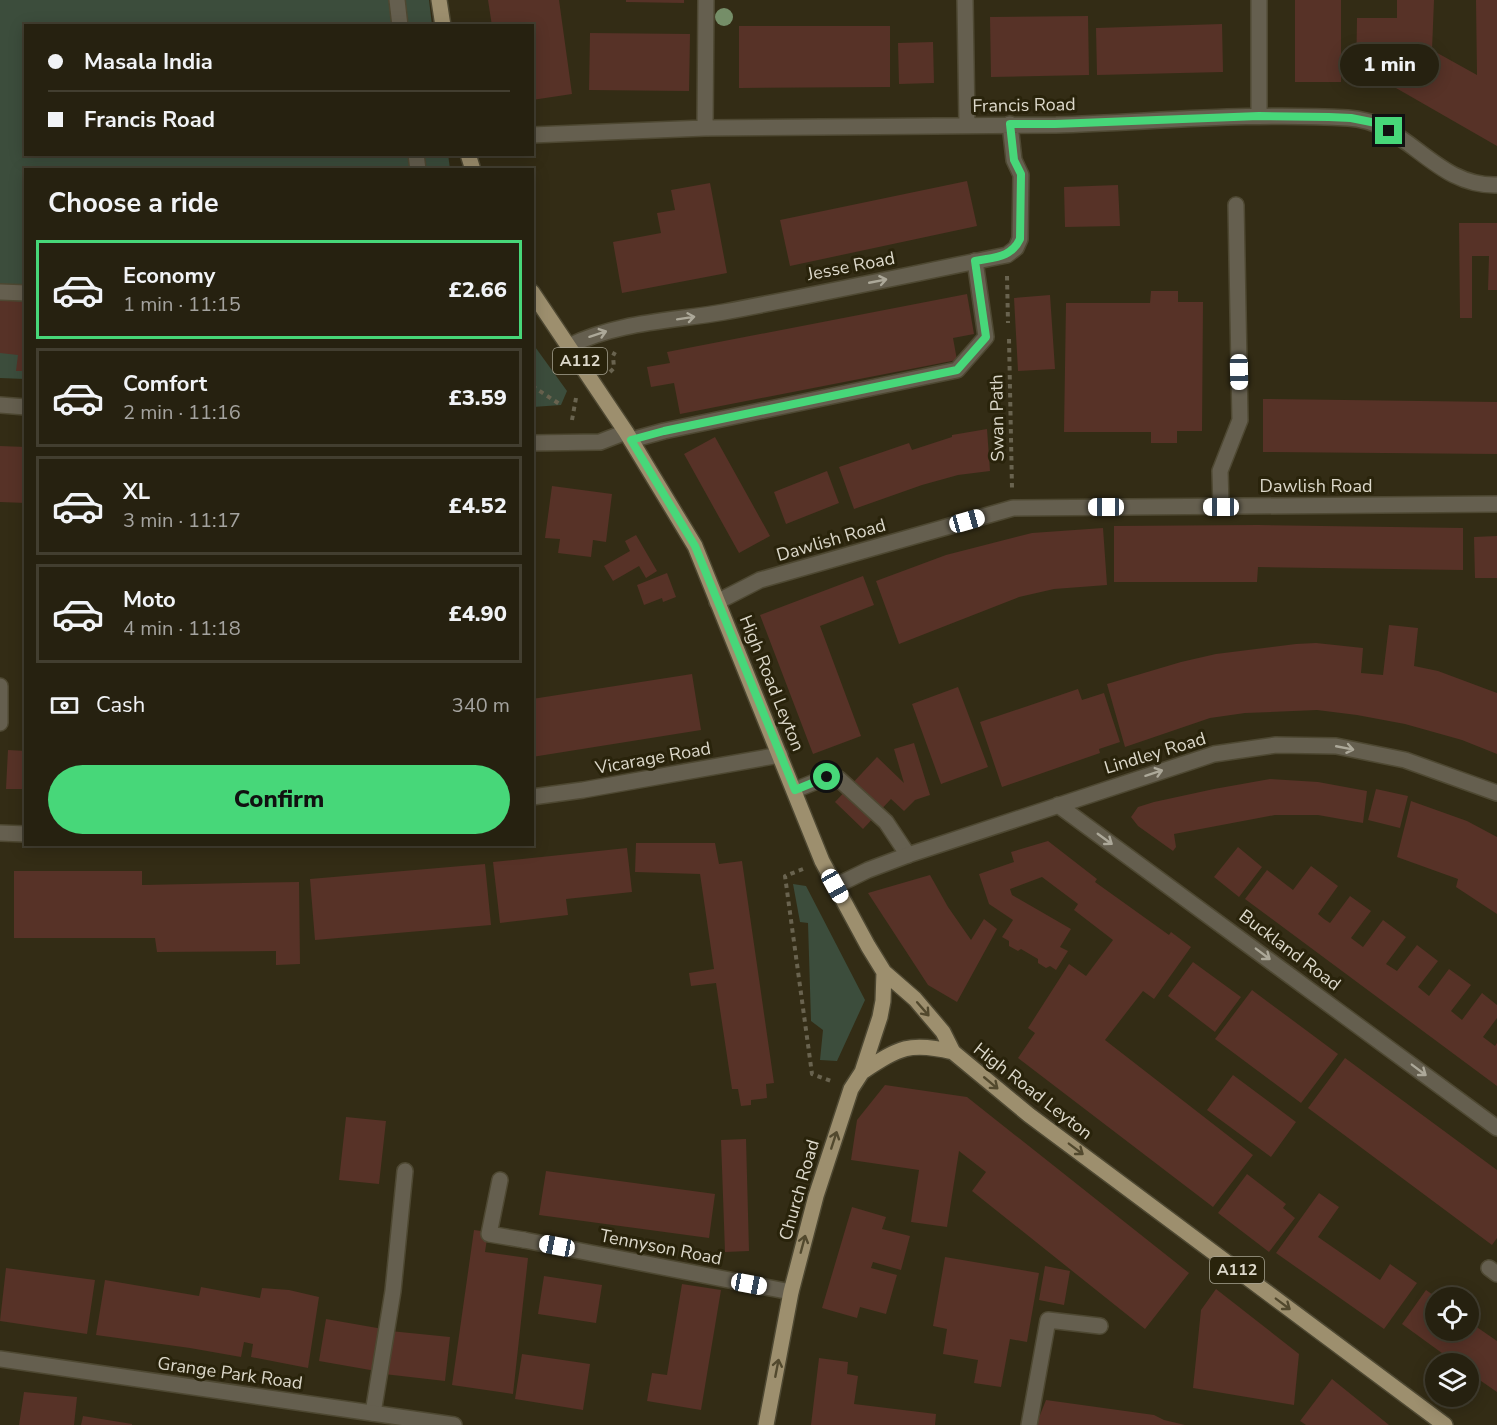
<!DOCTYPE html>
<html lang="en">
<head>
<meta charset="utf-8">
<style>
	:root { --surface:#262110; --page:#2e2919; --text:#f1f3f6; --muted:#a4a39f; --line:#423e30; --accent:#47d779 }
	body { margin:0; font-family:"Nunito Sans",sans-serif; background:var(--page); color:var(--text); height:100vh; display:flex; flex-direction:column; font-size:22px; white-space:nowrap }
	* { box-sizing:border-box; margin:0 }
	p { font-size:20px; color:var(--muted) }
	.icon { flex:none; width:33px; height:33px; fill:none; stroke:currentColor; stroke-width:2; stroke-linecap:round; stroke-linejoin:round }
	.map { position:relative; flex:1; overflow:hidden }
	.drawer { position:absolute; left:24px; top:168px; width:510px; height:678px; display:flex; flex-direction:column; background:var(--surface); border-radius:0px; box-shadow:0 3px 15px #0003,0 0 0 2px var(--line) }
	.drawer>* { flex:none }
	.guide { position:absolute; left:24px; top:24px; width:510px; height:132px; border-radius:0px; box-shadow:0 3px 15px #0003,0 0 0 2px var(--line); display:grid; align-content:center; height:132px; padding:0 24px; background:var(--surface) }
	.controls { position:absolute; left:1425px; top:1287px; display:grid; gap:12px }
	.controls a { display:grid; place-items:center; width:54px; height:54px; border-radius:50%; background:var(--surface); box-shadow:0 3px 15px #0003,0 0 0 2px var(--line); font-size:30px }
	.end { position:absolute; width:27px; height:27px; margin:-14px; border:8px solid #47d779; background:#111; box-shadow:0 0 0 3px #111 }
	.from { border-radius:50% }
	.bubble { position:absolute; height:42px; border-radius:21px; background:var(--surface); box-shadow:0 3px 15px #0003,0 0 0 2px var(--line); font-size:20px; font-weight:800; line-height:42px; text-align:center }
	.car { position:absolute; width:18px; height:36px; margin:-18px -9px; border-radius:8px; box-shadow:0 0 4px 2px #0007; background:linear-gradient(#fff 24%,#345 0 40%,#fff 0 76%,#345 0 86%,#fff 0) }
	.guide b { display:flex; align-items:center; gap:21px; height:57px; font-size:22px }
	.guide b+b { border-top:2px solid var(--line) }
	.guide i { width:15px; height:15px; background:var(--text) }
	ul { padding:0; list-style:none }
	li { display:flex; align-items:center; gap:18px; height:99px; margin:0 12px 9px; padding:0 12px; border:3px solid var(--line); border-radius:0px }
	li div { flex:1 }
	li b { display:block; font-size:22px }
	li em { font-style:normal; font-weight:800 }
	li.active { border-color:var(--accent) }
	li>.icon { width:54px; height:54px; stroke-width:1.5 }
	h2 { padding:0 24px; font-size:27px; line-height:72px }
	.pay { display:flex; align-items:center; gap:15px; height:66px; padding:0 24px; font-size:22px }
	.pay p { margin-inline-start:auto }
	.cta { display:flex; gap:12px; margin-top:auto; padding:12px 24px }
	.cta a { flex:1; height:69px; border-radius:36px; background:var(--accent); color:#111; font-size:24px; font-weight:800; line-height:69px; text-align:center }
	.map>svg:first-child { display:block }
	.green { fill:#3c4d3c }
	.building { fill:#573227 }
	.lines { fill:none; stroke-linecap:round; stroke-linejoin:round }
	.service-casing { stroke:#4e4832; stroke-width:18 }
	.minor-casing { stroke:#4e4832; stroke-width:18 }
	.primary-casing { stroke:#4e4832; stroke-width:18 }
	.path { stroke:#69634f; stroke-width:4; stroke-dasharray:4.5 4.5; stroke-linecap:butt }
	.service { stroke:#655f4f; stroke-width:15 }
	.minor { stroke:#655f4f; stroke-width:15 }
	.primary { stroke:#9d8f6e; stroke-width:15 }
	.tree { fill:#758e68 }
	.oneway { stroke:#aca899 }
	.oneway2 { stroke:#52492e }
	.route { stroke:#47d779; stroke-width:8 }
	.labels { text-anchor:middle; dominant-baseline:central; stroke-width:6; stroke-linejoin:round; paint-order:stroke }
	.shield { fill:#29230b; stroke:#a6a291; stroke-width:1.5 }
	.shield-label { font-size:16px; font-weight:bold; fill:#dcd8ca }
	.street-label { font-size:18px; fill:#dcd8ca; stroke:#29230b }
</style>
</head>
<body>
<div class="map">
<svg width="1497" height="1425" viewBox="0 0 1497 1425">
	<rect width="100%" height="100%" fill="#332c15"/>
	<path class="green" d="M 0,0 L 429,0 L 432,25 L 26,26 L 26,154 L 448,154 L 450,169 L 26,170 L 25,379 L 0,378 Z
		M 533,344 L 567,391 L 561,405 L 533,407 Z
		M 793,884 L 806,886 L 865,1000 L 837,1061 L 820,1060 L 823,1030 L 811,1021 L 808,923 L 800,922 Z"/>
	<path class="building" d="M 488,0 L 559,0 L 572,94 L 532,100 L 532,26 L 492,26 Z
		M 626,0 L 684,0 L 684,3 L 626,2 Z
		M 1295,0 L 1341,0 L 1341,82 L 1295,82 Z
		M 1397,0 L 1434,0 L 1432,50 L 1477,75 L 1476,0 L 1497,0 L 1497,146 L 1396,88 L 1396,82 L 1356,82 L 1357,18 L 1397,18 Z
		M 1088,16 L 1089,75 L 991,77 L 990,17 Z
		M 1222,24 L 1223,72 L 1097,75 L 1096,28 Z
		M 739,26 L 890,26 L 890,87 L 739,88 Z
		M 590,33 L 690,34 L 689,91 L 589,90 Z
		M 933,42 L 934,83 L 899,84 L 898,43 Z
		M 967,181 L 977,226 L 790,266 L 780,220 Z
		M 710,183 L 727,273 L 622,293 L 613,242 L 661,233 L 657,213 L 675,210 L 671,190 Z
		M 1118,185 L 1120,226 L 1065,227 L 1064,187 Z
		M 1459,223 L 1497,223 L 1497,290 L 1488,290 L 1489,256 L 1472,256 L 1472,318 L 1460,318 Z
		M 1151,291 L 1178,291 L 1178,302 L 1203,302 L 1202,431 L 1177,431 L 1177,443 L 1151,443 L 1151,432 L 1064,432 L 1066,303 L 1150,303 Z
		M 967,294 L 974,334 L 953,338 L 957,360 L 680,414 L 674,383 L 651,387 L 647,367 L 670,363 L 667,352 Z
		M 1050,295 L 1055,369 L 1018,371 L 1014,298 Z
		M 0,300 L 26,302 L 26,371 L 16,371 L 18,355 L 0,353 Z
		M 1263,399 L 1497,402 L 1497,454 L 1263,452 Z
		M 987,429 L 990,471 L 958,475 L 922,485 L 854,509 L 839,467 L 909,443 L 912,450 L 952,437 L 952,435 Z
		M 715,437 L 770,536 L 739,553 L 684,454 Z
		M 0,446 L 26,447 L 26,503 L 0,502 Z
		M 827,471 L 839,503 L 786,524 L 774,492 Z
		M 552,486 L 612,494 L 606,542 L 593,540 L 591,557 L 558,553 L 560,539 L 545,538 Z
		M 1258,525 L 1463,528 L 1463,570 L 1258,567 L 1257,582 L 1114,582 L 1114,526 Z
		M 1103,528 L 1107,585 L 1054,589 L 1019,597 L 899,644 L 876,581 L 946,555 L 1032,533 Z
		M 636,535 L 657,571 L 646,578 L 639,566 L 613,581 L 604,566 L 630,551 L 625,541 Z
		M 1497,536 L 1497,578 L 1475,578 L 1474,537 Z
		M 667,573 L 676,597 L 663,602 L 662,598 L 644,605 L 637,585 Z
		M 863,576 L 874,605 L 820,626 L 861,736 L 813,754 L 760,615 Z
		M 1389,625 L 1418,628 L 1414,666 L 1438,671 L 1497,693 L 1497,754 L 1462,740 L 1405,724 L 1357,715 L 1317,710 L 1245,713 L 1210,718 L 1125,747 L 1107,684 L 1181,662 L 1216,654 L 1296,644 L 1316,643 L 1363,648 L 1361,673 L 1383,675 Z
		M 692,674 L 701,730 L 532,757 L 532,699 Z
		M 958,687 L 988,767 L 941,784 L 912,704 Z
		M 1078,689 L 1082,700 L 1104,693 L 1120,742 L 1099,749 L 1100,753 L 1002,787 L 980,722 Z
		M 914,743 L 930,795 L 915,800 L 904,811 L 891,799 L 863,829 L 835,802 L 877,757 L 904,783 L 894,749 Z
		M 8,750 L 26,751 L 26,789 L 6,789 Z
		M 1270,779 L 1318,782 L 1367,791 L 1363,823 L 1318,815 L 1275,815 L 1174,834 L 1176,847 L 1173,851 L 1138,826 L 1131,817 L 1138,807 L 1154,802 L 1214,789 Z
		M 1376,789 L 1408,796 L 1400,828 L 1368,820 Z
		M 1411,801 L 1467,821 L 1497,837 L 1497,914 L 1456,887 L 1458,879 L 1397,857 Z
		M 1048,841 L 1097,879 L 1095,882 L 1169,935 L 1171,932 L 1191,947 L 1154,999 L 1143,991 L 1105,1040 L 1253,1155 L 1213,1207 L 1018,1058 L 1035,1033 L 1028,1028 L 1069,964 L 1086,976 L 1113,940 L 1074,910 L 1078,904 L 1042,877 L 1010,889 L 1012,895 L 1071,929 L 1060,947 L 1068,951 L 1056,970 L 1050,966 L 1046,968 L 1038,963 L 1038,959 L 1021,949 L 1018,951 L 1009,946 L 1009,941 L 1002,937 L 1013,920 L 989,904 L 979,874 L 1014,862 L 1011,852 Z
		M 636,843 L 715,843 L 719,864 L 742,861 L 774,1083 L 766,1084 L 767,1098 L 751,1100 L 751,1105 L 741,1106 L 738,1089 L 732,1089 L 716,983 L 691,986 L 689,973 L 714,969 L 700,874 L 635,872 Z
		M 1238,847 L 1262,867 L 1239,897 L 1214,877 Z
		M 627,848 L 632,892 L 566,899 L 568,915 L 500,923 L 493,862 Z
		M 485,864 L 491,925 L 315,940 L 310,879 Z
		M 1311,866 L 1338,886 L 1318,914 L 1324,919 L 1330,923 L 1350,896 L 1371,911 L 1351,938 L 1363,947 L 1383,920 L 1406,937 L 1386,964 L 1397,971 L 1417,945 L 1438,961 L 1418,987 L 1429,996 L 1449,969 L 1471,985 L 1451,1011 L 1462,1020 L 1482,993 L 1497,1005 L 1497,1018 L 1483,1037 L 1495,1046 L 1497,1043 L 1497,1086 L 1245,899 L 1267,870 L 1293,890 Z
		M 14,871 L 142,871 L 142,885 L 299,882 L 300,964 L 276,965 L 276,951 L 157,952 L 155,938 L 14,938 Z
		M 930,875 L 948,907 L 971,940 L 984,919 L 997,929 L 957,1002 L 928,985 L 868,893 Z
		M 1193,962 L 1241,997 L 1215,1032 L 1168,996 Z
		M 1252,990 L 1338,1054 L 1301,1103 L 1215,1039 Z
		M 1345,1058 L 1497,1170 L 1497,1238 L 1492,1245 L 1308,1108 Z
		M 1233,1075 L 1296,1122 L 1271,1157 L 1207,1110 Z
		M 885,1085 L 967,1097 L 1189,1273 L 1145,1329 L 972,1191 L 986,1172 L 959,1151 L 947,1227 L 911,1222 L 919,1170 L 851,1160 L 857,1120 Z
		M 346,1117 L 386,1121 L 379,1184 L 339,1180 Z
		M 746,1139 L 749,1251 L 725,1252 L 721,1140 Z
		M 546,1171 L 715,1194 L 709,1238 L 539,1215 Z
		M 1247,1174 L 1286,1204 L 1283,1208 L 1295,1218 L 1269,1252 L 1218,1213 Z
		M 1319,1193 L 1339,1207 L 1318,1237 L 1380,1280 L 1390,1264 L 1417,1283 L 1384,1329 L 1276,1253 Z
		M 852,1207 L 886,1217 L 882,1229 L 910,1236 L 901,1270 L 873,1262 L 871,1268 L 897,1275 L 886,1314 L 860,1307 L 857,1318 L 822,1308 Z
		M 474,1230 L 488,1232 L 485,1252 L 528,1258 L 513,1394 L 452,1385 Z
		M 945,1257 L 1039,1273 L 1027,1342 L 1010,1339 L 1001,1387 L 974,1383 L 978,1360 L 943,1354 L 947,1329 L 933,1326 Z
		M 1045,1266 L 1070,1271 L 1064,1305 L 1039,1300 Z
		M 6,1268 L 95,1280 L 87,1334 L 0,1321 Z
		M 544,1276 L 602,1285 L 596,1323 L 538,1314 Z
		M 105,1280 L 199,1296 L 201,1287 L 260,1298 L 262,1288 L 289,1290 L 319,1297 L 308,1368 L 251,1357 L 253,1344 L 244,1342 L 241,1357 L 190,1348 L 96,1335 Z
		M 682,1284 L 721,1290 L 701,1410 L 647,1401 L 652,1373 L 667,1375 Z
		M 1216,1289 L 1299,1354 L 1294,1405 L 1193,1388 L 1201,1310 Z
		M 1426,1290 L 1436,1297 L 1436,1330 L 1468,1330 L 1468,1321 L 1497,1341 L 1497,1392 L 1468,1372 L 1468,1364 L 1457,1364 L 1402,1324 Z
		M 326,1319 L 383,1329 L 376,1371 L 319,1361 Z
		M 390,1331 L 450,1337 L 445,1381 L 384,1374 Z
		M 522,1354 L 590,1364 L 583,1410 L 515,1399 Z
		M 819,1358 L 848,1362 L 847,1374 L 858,1376 L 854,1404 L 936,1414 L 935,1425 L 811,1425 Z
		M 1332,1379 L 1389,1425 L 1306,1425 L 1300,1421 Z
		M 24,1392 L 77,1397 L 74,1425 L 19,1425 Z
		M 1046,1400 L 1154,1415 L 1164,1420 L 1185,1425 L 1036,1425 Z
		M 83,1416 L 132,1424 L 132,1425 L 81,1425 Z"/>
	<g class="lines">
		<g class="service-casing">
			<path id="service" d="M 397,0 L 400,26
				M 416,154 L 418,170
				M 0,292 L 26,293
				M 631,440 L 664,431 L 957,370 L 986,337 L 975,261
				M 1221,507 L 1220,471 L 1240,420 L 1236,205
				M 0,686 L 0,723
				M 795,790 L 827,777 L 839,779 L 886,822 L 908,855
				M 500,1180 L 489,1234 L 524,1240
				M 1489,1268 L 1497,1274
				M 373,1413 L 393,1291 L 405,1171
				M 1029,1425 L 1048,1320 L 1100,1326"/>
		</g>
		<g class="minor-casing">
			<path id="minor" d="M 965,0 L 967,125
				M 1259,116 L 1259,0
				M 705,128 L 706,0
				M 532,135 C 590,133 648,130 705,128 C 822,126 939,127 1056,125 C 1153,122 1251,112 1348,118 C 1408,121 1434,187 1497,185
				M 569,346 C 617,322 672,321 724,312 C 819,294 913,274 1007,255 L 1016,248 L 1020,239 L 1021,175 L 1014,160 L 1010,124
				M 0,405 L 26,407
				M 532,443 L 600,442 L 626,432
				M 717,602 L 760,580 L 1013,508 L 1497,504
				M 532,797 L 583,790 L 780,755
				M 1058,805 L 1497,1128
				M 0,833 L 26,834
				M 835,886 L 868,870 L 908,855 L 1214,754 L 1276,745 L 1336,746 L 1405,760 L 1497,793
				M 524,1240 L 791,1292
				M 0,1359 L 454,1425"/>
		</g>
		<g class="primary-casing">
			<path id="primary" d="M 439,0 L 443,26
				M 468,154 L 473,170
				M 532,292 L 626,432 L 695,546 L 822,861 L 868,946 L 884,972 L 915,999 L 943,1032 L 953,1052 L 1029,1115 L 1445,1425
				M 862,1072 C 899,1048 909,1041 953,1052
				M 766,1425 L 791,1292 L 816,1196 L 851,1089 L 862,1072 L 880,1017 L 883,1001 L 884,972"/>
		</g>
		<path class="path" d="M 1007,276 L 1008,323
			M 1009,339 L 1012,488
			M 610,372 L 614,368 L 613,356 L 615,352
			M 532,386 L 561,405
			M 572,420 L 576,398
			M 803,869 L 785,876 L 812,1074 L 831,1081"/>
		<use href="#service" class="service"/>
		<use href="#minor" class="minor"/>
		<use href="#primary" class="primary"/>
	</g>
	<circle class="tree" cx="724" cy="17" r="9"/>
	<defs><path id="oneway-shaft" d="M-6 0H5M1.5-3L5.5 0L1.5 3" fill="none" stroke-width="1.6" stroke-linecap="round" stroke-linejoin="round" transform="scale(1.5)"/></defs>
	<g class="oneway">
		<use href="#oneway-shaft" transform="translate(878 281) rotate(-11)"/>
		<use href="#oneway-shaft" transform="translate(686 318) rotate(-9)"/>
		<use href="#oneway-shaft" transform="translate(598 334) rotate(-18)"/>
		<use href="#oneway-shaft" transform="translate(1345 748) rotate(11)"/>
		<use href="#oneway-shaft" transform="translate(1154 773) rotate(-18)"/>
		<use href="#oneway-shaft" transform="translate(1105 839) rotate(36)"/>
		<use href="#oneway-shaft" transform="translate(1263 954) rotate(37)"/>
		<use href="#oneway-shaft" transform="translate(1419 1070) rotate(37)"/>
	</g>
	<g class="oneway2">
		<use href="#oneway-shaft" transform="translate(923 1009) rotate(49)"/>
		<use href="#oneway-shaft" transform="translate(991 1083) rotate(40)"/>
		<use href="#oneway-shaft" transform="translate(834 1140) rotate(-72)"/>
		<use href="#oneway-shaft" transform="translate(1076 1149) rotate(37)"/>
		<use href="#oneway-shaft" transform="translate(803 1244) rotate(-75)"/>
		<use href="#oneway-shaft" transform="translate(1283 1304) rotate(37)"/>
		<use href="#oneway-shaft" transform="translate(777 1368) rotate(-79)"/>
	</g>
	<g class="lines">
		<path class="route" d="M 827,777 L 795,790 L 695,546 L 631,440 L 664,431 L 957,370 L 986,337 L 975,261 C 994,257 1011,258 1020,239 L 1021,174 L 1014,160 L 1010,124 L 1055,124 L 1259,116 L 1329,117 L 1351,118 L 1376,123 L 1389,131"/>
	</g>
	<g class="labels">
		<g class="shield">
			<rect x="553" y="348" width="54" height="26" rx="4.5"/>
			<rect x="1210" y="1257" width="54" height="26" rx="4.5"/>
		</g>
		<g class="shield-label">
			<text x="580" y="361">A112</text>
			<text x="1237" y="1270">A112</text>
		</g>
		<g class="street-label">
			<text transform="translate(1024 105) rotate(-1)">Francis Road</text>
			<text transform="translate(851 266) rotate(-11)">Jesse Road</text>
			<text transform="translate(997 418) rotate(-91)">Swan Path</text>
			<text x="1316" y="486">Dawlish Road</text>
			<text transform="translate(831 540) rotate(-16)">Dawlish Road</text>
			<text transform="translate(772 683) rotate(68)">High Road Leyton</text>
			<text transform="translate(1155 753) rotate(-17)">Lindley Road</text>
			<text transform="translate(653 758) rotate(-10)">Vicarage Road</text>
			<text transform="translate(1290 950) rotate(37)">Buckland Road</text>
			<text transform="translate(1033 1091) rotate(38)">High Road Leyton</text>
			<text transform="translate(799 1190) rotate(-74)">Church Road</text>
			<text transform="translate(661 1247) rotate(11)">Tennyson Road</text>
			<text transform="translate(230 1373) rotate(8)">Grange Park Road</text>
		</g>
	</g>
</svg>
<div class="controls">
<a><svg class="icon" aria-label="locate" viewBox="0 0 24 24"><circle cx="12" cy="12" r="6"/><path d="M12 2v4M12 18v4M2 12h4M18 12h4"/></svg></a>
<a><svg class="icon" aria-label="layers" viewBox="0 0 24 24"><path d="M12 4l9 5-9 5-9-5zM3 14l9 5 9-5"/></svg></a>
</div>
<i class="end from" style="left:827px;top:777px"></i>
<i class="end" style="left:1389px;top:131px"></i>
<div class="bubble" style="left:1340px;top:44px;width:99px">1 min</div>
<i class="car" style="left:1239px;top:372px;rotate:179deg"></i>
<i class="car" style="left:1106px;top:507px;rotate:270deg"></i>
<i class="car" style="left:1221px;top:507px;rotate:270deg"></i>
<i class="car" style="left:967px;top:521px;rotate:74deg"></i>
<i class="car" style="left:835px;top:886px;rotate:151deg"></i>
<i class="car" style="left:557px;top:1246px;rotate:281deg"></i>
<i class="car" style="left:749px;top:1284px;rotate:101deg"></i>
<div class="guide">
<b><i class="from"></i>Masala India</b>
<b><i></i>Francis Road</b>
</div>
<section class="drawer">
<h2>Choose a ride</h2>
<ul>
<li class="active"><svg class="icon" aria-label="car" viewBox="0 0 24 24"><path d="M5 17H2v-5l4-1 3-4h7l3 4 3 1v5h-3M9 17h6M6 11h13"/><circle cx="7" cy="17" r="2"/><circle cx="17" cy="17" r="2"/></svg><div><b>Economy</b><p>1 min · 11:15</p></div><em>£2.66</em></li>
<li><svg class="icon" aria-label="car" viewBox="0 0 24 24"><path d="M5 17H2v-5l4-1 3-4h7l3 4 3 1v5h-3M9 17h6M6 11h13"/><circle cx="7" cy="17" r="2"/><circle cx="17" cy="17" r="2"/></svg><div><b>Comfort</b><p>2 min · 11:16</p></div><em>£3.59</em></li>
<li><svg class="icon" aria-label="car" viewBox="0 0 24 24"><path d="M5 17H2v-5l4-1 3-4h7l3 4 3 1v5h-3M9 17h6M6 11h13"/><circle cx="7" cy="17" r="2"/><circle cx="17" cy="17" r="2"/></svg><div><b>XL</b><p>3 min · 11:17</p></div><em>£4.52</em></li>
<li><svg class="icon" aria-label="car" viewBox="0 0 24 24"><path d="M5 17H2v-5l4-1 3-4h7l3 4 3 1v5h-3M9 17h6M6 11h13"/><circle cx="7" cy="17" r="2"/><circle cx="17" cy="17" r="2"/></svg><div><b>Moto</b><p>4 min · 11:18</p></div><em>£4.90</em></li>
</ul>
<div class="pay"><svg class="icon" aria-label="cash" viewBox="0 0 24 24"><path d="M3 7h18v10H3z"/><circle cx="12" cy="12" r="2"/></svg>Cash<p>340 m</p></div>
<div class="cta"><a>Confirm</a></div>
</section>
</div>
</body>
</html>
